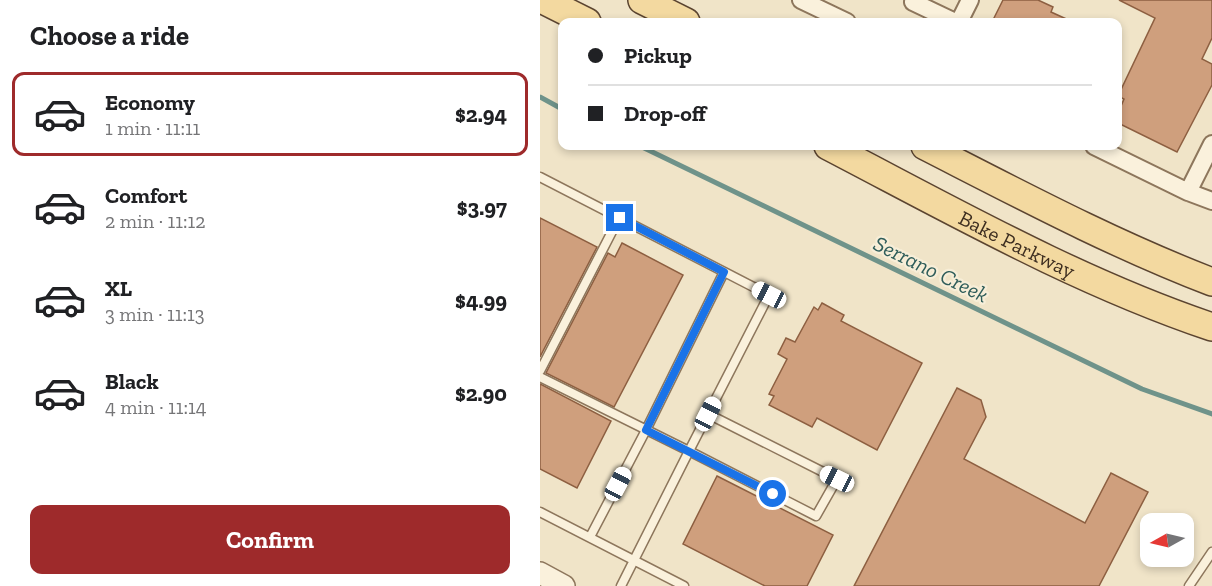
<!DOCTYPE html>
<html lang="en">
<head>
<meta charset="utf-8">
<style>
	:root { --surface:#fff; --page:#f6f6f6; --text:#202124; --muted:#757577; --line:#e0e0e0; --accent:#9e2a2b }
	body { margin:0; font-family:"Zilla Slab",serif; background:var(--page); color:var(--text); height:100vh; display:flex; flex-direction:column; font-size:22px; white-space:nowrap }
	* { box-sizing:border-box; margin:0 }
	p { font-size:20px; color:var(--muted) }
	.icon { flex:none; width:33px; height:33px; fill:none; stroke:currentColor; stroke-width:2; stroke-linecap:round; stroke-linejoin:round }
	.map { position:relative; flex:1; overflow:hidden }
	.details { display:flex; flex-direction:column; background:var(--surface); width:540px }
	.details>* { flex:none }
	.banner { position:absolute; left:18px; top:18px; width:564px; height:132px; border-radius:12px; box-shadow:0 3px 9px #0003; display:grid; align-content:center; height:132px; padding:0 30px; background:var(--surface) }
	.needle { width:39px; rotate:262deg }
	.buttons { position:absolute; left:600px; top:513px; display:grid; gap:12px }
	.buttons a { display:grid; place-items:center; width:54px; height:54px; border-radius:12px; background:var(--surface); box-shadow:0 3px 9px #0003; font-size:30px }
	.end { position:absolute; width:27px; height:27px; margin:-14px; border:8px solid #1a73e8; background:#fff; box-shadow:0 0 0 3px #fff }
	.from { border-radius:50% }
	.car { position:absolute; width:18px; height:36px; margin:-18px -9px; border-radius:8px; box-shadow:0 0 4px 2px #0007; background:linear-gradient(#fff 24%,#345 0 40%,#fff 0 76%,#345 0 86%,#fff 0) }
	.banner b { display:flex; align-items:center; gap:21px; height:57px; font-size:22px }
	.banner b+b { border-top:2px solid var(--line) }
	.banner i { width:15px; height:15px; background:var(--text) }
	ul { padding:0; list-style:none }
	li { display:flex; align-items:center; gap:18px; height:84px; margin:0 12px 9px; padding:0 18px; border:3px solid transparent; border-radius:12px }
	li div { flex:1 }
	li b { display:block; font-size:22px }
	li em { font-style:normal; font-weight:800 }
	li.on { border-color:var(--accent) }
	li>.icon { width:54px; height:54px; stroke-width:1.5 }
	h2 { padding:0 30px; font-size:27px; line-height:72px }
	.cta { display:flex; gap:12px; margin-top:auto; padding:12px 30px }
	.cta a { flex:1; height:69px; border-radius:12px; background:var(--accent); color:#fff; font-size:24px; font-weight:800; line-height:69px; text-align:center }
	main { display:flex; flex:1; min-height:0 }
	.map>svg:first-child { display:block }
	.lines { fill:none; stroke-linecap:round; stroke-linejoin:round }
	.stream { stroke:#6f938a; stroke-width:5 }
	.building { fill:#cf9f7d; stroke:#8d5f41; stroke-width:1.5 }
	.service-casing { stroke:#8d765c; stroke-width:11 }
	.minor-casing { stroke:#8d765c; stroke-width:20 }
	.tertiary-casing { stroke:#8d765c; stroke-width:24 }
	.primary-casing { stroke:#5b4430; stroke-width:30 }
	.service { stroke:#faf1dc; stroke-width:8 }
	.minor { stroke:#faf1dc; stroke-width:16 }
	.tertiary { stroke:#faf1dc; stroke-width:21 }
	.primary { stroke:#f3d9a0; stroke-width:27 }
	.route { stroke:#1a73e8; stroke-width:8 }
	.labels { text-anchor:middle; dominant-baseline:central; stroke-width:4.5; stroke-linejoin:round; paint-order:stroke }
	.street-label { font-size:21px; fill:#3d2e20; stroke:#f7eed8 }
	.water-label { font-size:22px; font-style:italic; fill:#2f5d5a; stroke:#f7eed8 }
</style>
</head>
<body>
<main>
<section class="details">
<h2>Choose a ride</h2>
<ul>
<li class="on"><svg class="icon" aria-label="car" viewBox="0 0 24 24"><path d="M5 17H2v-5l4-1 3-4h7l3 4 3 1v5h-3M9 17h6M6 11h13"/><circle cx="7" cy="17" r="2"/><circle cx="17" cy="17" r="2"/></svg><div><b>Economy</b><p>1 min · 11:11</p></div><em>$2.94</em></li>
<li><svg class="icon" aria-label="car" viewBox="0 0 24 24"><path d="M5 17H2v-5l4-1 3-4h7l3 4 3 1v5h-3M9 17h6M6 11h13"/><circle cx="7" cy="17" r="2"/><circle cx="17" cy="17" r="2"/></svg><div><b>Comfort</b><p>2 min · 11:12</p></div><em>$3.97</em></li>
<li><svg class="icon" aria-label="car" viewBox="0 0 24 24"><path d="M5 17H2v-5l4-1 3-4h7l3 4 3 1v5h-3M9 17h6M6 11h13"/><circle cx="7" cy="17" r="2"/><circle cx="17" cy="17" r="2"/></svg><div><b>XL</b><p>3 min · 11:13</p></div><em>$4.99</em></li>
<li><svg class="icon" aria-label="car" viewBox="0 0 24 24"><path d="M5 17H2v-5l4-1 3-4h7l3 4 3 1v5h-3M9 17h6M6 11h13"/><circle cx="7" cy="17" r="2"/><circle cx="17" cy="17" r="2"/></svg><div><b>Black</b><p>4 min · 11:14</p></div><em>$2.90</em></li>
</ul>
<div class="cta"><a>Confirm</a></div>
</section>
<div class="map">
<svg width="672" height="586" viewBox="0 0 672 586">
	<rect width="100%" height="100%" fill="#f0e4c8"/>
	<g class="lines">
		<path class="stream" d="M 0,97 L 22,109
			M 100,146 L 602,389 L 672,414"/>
	</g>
	<path class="building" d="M 463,0 L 498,0 L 513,7 L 511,12 L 533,22 L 452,22 Z
		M 579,0 L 672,0 L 672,38 L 662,59 L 672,64 L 672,85 L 637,152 L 578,123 L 578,113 L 584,99 L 578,96 L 615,18 Z
		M 0,218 L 57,247 L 0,357 Z
		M 82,243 L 143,275 L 74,407 L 6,373 L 68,253 L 75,257 Z
		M 282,303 L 304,315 L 301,321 L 382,363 L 337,450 L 277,418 L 272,427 L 229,405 L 234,396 L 229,394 L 247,359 L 238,354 L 246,338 L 255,342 L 274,307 L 278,310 Z
		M 0,384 L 71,421 L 37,488 L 0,469 Z
		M 417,388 L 441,400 L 446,417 L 424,459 L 545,523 L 571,473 L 608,492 L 559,586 L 314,586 Z
		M 177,476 L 293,535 L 267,586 L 225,586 L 143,544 Z"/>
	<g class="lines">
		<g class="service-casing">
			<path id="service" d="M 0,177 L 229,295 L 168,414 L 297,479 L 276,516 L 149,451 L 81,586
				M 0,371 L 79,218
				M 0,377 L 149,451 L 168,414
				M 0,512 L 144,586
				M 50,537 L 106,430 L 184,272
				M 649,586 L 672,552"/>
		</g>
		<g class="minor-casing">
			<path id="minor" d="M 261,0 L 307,22
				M 374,0 L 373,2 L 415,22
				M 419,22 L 430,0
				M 554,146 L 648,192 L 672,201
				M 648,192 L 672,144"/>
		</g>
		<g class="tertiary-casing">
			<path id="tertiary" d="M 0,573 L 24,586"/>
		</g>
		<g class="primary-casing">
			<g id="primary">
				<path d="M 3,0 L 47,22"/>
				<path d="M 102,0 L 146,22"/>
				<path id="s1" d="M 288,146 C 413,211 538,282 672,327"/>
				<path d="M 385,146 C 479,194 573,244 672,282"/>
			</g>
		</g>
		<use href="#service" class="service"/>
		<use href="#minor" class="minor"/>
		<use href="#tertiary" class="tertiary"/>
		<use href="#primary" class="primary"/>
	</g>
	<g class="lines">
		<path class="route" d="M 80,218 L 184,272 L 106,430 L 233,494"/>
	</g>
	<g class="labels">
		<g class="street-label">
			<text stroke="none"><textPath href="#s1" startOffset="213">Bake Parkway</textPath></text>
		</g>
		<g class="water-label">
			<text transform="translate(391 269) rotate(26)">Serrano Creek</text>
		</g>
	</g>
</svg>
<div class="buttons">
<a><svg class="needle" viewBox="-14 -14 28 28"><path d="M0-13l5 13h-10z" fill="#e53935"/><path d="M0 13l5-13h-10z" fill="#757577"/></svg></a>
</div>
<i class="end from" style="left:233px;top:494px"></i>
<i class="end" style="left:80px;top:218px"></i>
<i class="car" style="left:229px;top:295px;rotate:297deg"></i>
<i class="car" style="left:168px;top:414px;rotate:27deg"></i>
<i class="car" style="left:297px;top:479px;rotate:296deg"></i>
<i class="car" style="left:78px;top:484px;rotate:28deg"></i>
<div class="banner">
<b><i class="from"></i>Pickup</b>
<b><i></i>Drop-off</b>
</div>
</div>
</main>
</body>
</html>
